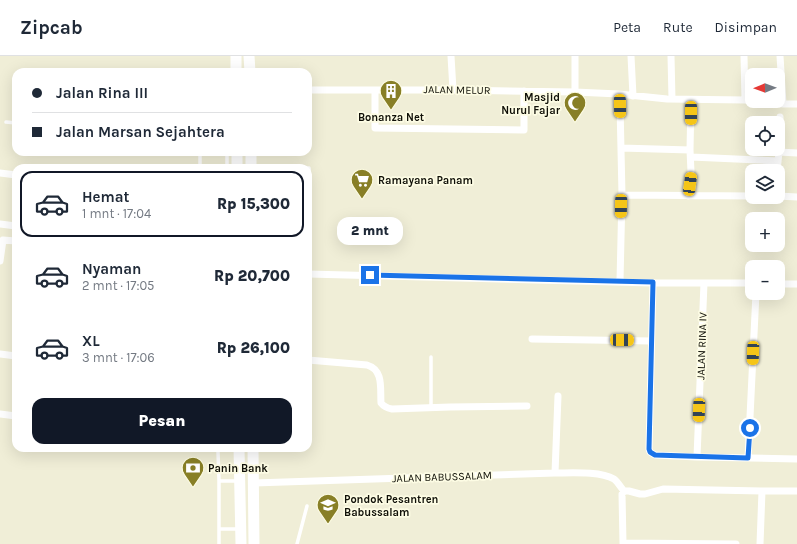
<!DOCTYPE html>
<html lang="id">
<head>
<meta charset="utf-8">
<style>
	:root { --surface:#fff; --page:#f6f6f7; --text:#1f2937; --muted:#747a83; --line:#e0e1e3; --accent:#111827 }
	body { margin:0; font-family:Karla,sans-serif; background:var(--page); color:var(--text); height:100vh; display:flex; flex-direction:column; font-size:15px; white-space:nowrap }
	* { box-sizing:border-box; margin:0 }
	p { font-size:13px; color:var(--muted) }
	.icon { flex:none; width:22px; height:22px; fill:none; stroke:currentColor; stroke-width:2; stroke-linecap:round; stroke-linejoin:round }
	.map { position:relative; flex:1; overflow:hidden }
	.details { position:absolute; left:12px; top:108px; width:300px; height:288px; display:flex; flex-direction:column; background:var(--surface); border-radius:12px; box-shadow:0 4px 16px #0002 }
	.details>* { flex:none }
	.guide { position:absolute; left:12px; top:12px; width:300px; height:88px; border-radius:12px; box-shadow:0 4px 16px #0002; display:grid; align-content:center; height:88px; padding:0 20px; background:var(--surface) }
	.needle { width:26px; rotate:269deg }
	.tools { position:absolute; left:745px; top:12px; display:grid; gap:8px }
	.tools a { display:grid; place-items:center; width:40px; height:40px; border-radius:8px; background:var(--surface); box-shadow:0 4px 16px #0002; font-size:20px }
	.end { position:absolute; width:18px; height:18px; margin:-9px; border:5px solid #1a73e8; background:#fff; box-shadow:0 0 0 2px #fff }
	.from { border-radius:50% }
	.bubble { position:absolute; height:28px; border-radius:12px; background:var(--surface); box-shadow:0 4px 16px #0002; font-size:13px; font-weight:800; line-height:28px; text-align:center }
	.car { position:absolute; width:12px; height:24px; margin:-12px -6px; border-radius:5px; box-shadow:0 0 3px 1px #0007; background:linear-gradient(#f5c518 24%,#345 0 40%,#f5c518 0 76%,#345 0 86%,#f5c518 0) }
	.guide b { display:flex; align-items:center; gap:14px; height:38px; font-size:15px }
	.guide b+b { border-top:1px solid var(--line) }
	.guide i { width:10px; height:10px; background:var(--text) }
	ul { padding:7px 0 0; list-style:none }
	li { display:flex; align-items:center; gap:12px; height:66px; margin:0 8px 6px; padding:0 12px; border:2px solid transparent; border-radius:12px }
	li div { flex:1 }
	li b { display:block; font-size:15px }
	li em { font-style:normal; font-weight:800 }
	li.on { border-color:var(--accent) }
	li>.icon { width:36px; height:36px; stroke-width:1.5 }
	.cta { display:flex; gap:8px; margin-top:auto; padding:8px 20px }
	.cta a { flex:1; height:46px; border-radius:12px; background:var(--accent); color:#fff; font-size:16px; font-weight:800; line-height:46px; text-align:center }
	header { display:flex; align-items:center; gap:24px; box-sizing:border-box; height:56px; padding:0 20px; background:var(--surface); border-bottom:1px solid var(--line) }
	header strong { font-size:19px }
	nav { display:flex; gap:22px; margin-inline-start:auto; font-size:14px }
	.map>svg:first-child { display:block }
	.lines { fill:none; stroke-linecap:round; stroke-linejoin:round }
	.lane { stroke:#fff; stroke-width:3.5 }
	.street { stroke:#fff; stroke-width:7 }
	.primary { stroke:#fff; stroke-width:11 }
	.route { stroke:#1a73e8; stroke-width:5 }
	.labels { text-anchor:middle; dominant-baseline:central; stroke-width:3.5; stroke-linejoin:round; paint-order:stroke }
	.street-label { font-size:11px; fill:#0f0f07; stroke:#fdfce4 }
	.poi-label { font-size:11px; font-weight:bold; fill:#0f0f07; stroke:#fdfce4; text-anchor:start }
</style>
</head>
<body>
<header>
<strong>Zipcab</strong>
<nav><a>Peta</a><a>Rute</a><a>Disimpan</a></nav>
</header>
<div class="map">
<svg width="797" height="488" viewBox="0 0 797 488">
	<rect width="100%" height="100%" fill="#f0eed7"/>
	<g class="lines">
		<path class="lane" d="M 6,66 L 16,67
			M 200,96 L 200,112
			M 227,96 L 227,112
			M 255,112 L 309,112 L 309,160 L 308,163
			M 431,301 L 431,352
			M 218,396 L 219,425
			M 219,473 L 239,473
			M 219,488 L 219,425 L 239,425
			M 297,488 L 307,450"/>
		<path class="street" d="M 451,0 L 453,34
			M 575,0 L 575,36
			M 631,0 L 633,40
			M 671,0 L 672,43
			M 744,0 L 745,44
			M 780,0 L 783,48
			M 308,34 L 453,34 L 575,36 L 619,38 L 667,43 L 745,44 L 783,48 L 797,48
			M 375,34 L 375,72 L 524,74 L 524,35
			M 621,92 L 690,94
			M 779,96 L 780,61
			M 691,101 L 778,105
			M 777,115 L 779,96 L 797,97
			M 0,117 L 16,119
			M 622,139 L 752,140
			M 688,140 L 691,116 L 690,94 L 691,44
			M 778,140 L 797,141
			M 0,168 L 16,170
			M 0,205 L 3,184 L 16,185
			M 308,218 L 653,227 L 752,227
			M 620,225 L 622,139 L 620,49
			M 653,227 L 649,393 L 650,396 L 655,399 L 697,401 L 797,403
			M 778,228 L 797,228
			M 532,283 L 651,285
			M 0,298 L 16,300
			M 308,304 L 367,309 C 384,314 380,333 381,347 C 384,351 387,352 392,353 L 450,351 L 527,350
			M 0,358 L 16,360
			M 697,401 L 704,227
			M 748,402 L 756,237
			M 555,417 L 558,340
			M 254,427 L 555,417 C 571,417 600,415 614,423 C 618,426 621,432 624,435
			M 736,488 L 623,487 L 622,438 L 624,435 L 629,435 L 640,438 L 645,438 L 663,433 L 762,435 L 797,435
			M 760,488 L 762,435"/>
		<path class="primary" d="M 236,0 L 236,16
			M 249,0 L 250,16
			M 251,96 L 251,112
			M 237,112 L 237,96
			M 239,392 L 241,488
			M 253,392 L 254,488"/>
	</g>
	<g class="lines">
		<path class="route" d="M 370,219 L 653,226 L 649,393 L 650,396 L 655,399 L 748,402 L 750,372"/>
	</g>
	<defs>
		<g id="building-pin" transform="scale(1.15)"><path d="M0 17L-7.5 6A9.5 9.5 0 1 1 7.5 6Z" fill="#887f26" stroke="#fdfce4"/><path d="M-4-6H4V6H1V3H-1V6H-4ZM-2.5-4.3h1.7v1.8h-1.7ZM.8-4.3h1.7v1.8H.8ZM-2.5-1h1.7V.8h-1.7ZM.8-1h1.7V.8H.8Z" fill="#fff"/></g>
		<g id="mosque-pin" transform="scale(1.15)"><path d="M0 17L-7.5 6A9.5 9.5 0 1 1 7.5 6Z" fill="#887f26" stroke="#fdfce4"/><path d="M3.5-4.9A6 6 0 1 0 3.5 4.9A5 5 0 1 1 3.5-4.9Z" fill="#fff"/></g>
		<g id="supermarket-pin" transform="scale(1.15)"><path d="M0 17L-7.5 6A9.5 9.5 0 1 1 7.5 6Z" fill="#887f26" stroke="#fdfce4"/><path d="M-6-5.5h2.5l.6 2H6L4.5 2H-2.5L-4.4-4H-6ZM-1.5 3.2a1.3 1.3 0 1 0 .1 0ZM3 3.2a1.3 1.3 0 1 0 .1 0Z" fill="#fff"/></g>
		<g id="bank-pin" transform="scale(1.15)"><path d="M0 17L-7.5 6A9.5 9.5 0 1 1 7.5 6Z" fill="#887f26" stroke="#fdfce4"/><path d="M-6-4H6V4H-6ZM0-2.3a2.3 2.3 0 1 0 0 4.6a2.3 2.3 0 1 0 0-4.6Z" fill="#fff"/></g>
		<g id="school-pin" transform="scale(1.15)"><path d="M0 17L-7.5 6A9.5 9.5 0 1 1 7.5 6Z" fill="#887f26" stroke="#fdfce4"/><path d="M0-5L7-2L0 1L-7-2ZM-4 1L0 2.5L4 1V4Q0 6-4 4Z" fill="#fff"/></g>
	</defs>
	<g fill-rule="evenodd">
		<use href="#building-pin" x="391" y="35"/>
		<use href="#mosque-pin" x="575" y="47"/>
		<use href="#supermarket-pin" x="362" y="124"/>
		<use href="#bank-pin" x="193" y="412"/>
		<use href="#school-pin" x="328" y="449"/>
	</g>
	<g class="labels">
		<g class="street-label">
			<text transform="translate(457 34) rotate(1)">JALAN MELUR</text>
			<text transform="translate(702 290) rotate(-88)">JALAN RINA IV</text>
			<text transform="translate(442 421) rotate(-2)">JALAN BABUSSALAM</text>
		</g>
		<g class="poi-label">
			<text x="560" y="41" text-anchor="end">Masjid<tspan x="560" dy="13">Nurul Fajar</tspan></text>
			<text x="391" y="61" text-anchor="middle">Bonanza Net</text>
			<text x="378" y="124">Ramayana Panam</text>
			<text x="208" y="412">Panin Bank</text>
			<text x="344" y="443">Pondok Pesantren<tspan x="344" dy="13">Babussalam</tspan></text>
		</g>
	</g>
</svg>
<div class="tools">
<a><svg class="needle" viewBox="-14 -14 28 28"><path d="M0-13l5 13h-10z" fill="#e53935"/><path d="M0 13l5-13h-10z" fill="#747a83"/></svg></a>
<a><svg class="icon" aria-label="locate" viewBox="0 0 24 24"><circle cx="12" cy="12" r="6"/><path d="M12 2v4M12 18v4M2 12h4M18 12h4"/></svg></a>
<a><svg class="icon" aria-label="layers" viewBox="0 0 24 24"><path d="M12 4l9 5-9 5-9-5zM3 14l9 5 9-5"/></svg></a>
<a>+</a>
<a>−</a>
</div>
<i class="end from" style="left:750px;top:372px"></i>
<i class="end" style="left:370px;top:219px"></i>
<div class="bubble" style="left:337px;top:161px;width:66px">2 mnt</div>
<i class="car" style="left:620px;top:50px;rotate:179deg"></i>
<i class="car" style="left:691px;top:57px;rotate:180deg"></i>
<i class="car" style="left:690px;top:128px;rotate:8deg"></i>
<i class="car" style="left:621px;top:150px;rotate:181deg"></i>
<i class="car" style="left:622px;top:284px;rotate:91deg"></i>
<i class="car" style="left:753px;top:297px;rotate:182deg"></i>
<i class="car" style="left:699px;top:354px;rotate:182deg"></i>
<div class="guide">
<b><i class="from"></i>Jalan Rina III</b>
<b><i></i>Jalan Marsan Sejahtera</b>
</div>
<section class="details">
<ul>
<li class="on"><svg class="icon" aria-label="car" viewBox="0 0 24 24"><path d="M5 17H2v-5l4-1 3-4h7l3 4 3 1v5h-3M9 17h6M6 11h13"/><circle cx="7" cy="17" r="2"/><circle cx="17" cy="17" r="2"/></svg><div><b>Hemat</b><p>1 mnt · 17:04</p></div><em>Rp 15,300</em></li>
<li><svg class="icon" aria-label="car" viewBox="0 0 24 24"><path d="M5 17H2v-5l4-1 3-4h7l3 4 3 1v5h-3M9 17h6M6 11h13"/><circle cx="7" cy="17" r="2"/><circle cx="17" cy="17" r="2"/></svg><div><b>Nyaman</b><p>2 mnt · 17:05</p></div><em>Rp 20,700</em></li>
<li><svg class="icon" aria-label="car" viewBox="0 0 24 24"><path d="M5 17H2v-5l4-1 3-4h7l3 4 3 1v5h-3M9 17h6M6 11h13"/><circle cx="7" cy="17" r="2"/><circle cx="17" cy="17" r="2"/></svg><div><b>XL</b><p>3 mnt · 17:06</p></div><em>Rp 26,100</em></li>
</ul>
<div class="cta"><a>Pesan</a></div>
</section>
</div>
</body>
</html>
